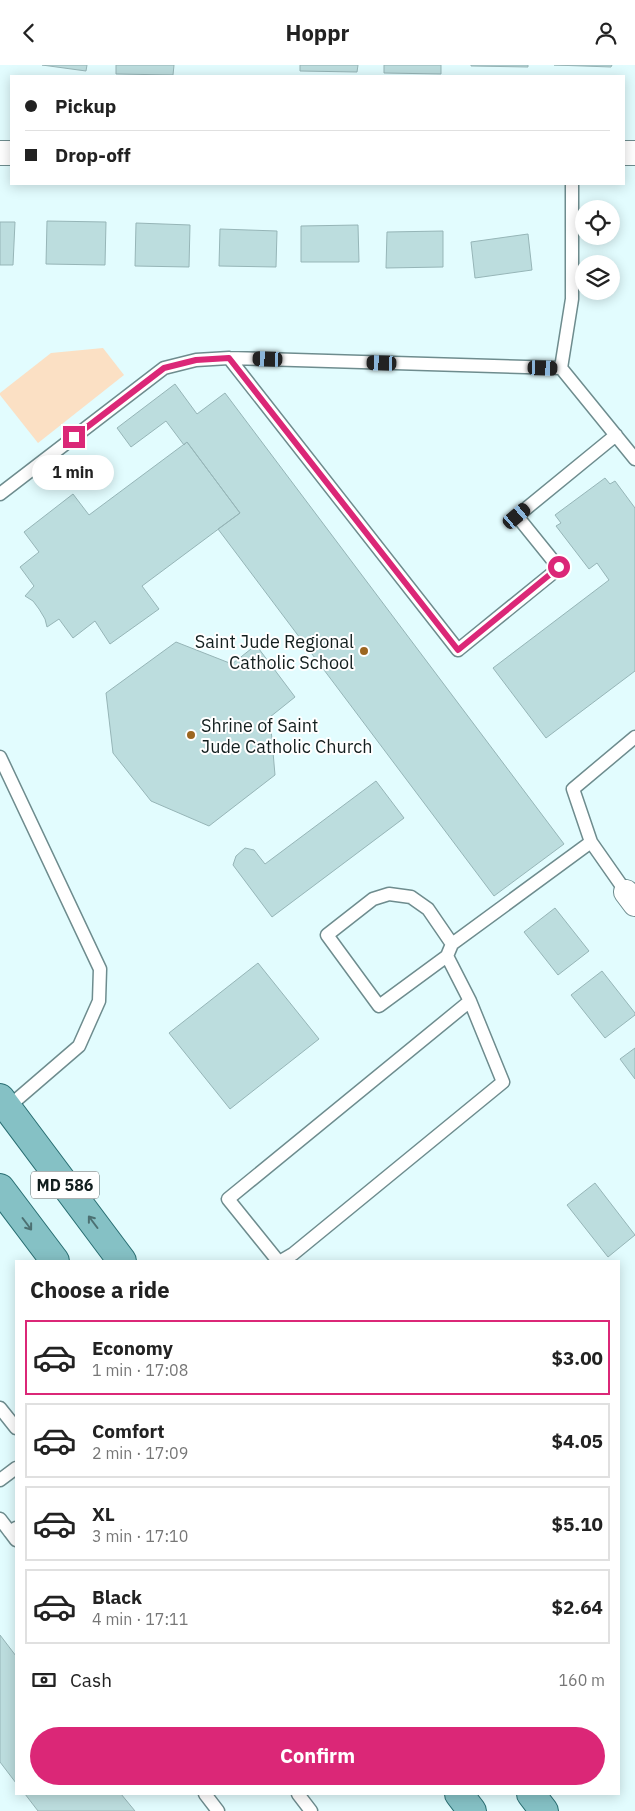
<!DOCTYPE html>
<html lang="en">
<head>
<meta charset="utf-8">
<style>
	:root { --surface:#fff; --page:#f6f6f6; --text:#222; --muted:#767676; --line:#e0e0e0; --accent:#db2777 }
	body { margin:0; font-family:"IBM Plex Sans",sans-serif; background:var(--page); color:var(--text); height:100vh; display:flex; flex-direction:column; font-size:19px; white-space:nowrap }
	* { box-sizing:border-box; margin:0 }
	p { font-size:16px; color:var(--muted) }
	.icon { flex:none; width:28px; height:28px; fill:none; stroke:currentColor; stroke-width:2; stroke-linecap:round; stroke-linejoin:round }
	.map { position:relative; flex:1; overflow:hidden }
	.details { position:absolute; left:15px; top:1195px; width:605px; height:535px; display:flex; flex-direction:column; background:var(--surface); border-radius:0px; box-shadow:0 2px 12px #0003 }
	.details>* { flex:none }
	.top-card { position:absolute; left:10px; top:10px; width:615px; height:110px; border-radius:0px; box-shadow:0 2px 12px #0003; display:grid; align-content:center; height:110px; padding:0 15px; background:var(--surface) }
	.controls { position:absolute; left:575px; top:135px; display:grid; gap:10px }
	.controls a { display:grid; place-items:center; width:45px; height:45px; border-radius:50%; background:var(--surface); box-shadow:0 2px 12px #0003; font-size:25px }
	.end { position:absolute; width:22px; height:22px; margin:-11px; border:6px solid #db2777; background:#fff; box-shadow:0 0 0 2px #fff }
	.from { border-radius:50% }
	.bubble { position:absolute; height:35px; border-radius:18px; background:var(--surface); box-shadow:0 2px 12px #0003; font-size:16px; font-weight:700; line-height:35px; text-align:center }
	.car { position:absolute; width:15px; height:30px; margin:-15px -8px; border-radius:6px; box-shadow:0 0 4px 1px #0007; background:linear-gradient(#222 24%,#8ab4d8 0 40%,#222 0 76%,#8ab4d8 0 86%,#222 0) }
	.top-card b { display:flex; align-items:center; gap:18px; height:48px; font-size:19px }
	.top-card b+b { border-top:1px solid var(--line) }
	.top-card i { width:12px; height:12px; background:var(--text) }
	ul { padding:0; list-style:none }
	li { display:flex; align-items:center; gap:15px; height:75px; margin:0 10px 8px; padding:0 5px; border:2px solid var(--line); border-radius:0px }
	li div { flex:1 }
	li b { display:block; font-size:19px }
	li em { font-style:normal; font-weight:700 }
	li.selected { border-color:var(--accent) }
	li>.icon { width:45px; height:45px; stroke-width:1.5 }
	h2 { padding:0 15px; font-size:22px; line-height:60px }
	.pay { display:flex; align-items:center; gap:12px; height:55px; padding:0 15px; font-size:19px }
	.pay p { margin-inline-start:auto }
	.primary-button { display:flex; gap:10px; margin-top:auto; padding:10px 15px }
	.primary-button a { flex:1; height:58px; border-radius:30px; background:var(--accent); color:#fff; font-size:20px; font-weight:700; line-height:58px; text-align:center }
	header { display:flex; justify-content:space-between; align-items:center; height:65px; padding:0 15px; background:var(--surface); font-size:22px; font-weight:700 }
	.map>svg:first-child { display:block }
	.green { fill:#fbe0c4 }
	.building { fill:#bcddde; stroke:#96b5b7 }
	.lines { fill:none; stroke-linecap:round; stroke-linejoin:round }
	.lane-casing { stroke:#6e8c8e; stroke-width:15 }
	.street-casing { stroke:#6e8c8e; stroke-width:26 }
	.primary-casing { stroke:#286d71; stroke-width:30 }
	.lane { stroke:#fff; stroke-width:12 }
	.street { stroke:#fff; stroke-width:24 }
	.primary { stroke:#85c1c5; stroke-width:28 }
	.oneway { stroke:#4c7072 }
	.route { stroke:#db2777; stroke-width:6 }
	.poi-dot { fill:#9c6620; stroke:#fff; stroke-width:2 }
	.labels { text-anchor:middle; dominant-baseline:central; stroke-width:4; stroke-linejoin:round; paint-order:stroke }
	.shield { fill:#fff; stroke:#596262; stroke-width:1 }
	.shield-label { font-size:16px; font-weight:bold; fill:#121e1e }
	.poi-label { font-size:18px; fill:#121e1e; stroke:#fff; text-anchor:end }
</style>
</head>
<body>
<header><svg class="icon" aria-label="back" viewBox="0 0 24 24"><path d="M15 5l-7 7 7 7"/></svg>Hoppr<svg class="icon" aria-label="person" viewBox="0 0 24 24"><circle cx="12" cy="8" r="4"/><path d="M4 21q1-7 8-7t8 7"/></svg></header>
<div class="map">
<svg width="635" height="1746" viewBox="0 0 635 1746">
	<rect width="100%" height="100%" fill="#e2fcfe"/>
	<path class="green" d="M 103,283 L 124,310 L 38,378 L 0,330 L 0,328 L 51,288 Z"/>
	<path class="building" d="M 42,0 L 87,0 L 86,6 Z
		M 116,0 L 174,0 L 173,10 L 116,9 Z
		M 300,0 L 358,0 L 357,7 L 300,6 Z
		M 384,0 L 441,0 L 441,9 L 384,8 Z
		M 471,0 L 528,0 L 528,2 L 471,1 Z
		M 554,0 L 612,0 L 611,2 Z
		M 47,156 L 106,157 L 105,200 L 46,199 Z
		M 0,157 L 15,157 L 13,200 L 0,200 Z
		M 136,158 L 190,160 L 189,202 L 135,201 Z
		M 358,160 L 359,197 L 301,197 L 301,161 Z
		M 220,164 L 277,166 L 276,202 L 219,201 Z
		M 443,166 L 443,202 L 386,203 L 387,167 Z
		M 528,169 L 532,205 L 475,213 L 471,177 Z
		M 175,319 L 197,349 L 225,328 L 564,779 L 494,831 L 218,464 L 240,448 L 187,377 L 184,380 L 166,356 L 131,382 L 117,363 Z
		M 187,377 L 240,448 L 142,521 L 159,544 L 110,579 L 95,556 L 73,573 L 59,554 L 47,562 L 45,554 L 39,544 L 33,536 L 25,531 L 34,521 L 20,502 L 39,487 L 24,467 L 73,429 L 89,450 Z
		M 605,413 L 610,419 L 615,416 L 635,443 L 635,606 L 546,673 L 493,603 L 609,515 L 597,498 L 589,504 L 556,461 L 561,458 L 555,450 Z
		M 176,577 L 232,599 L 256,580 L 295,632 L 270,652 L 275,710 L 209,761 L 151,736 L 113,688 L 106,628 Z
		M 376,716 L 404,753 L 272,852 L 233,800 L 236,791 L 245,783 L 254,785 L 265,799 Z
		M 555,843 L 589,886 L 558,910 L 524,867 Z
		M 258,898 L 319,974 L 230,1044 L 169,968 Z
		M 602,906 L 635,948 L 635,950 L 605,973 L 571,930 Z
		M 635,983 L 635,1014 L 620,994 Z
		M 595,1118 L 635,1170 L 608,1192 L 567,1140 Z
		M 0,1570 L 16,1591 L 16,1718 L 0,1697 Z
		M 25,1729 L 121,1729 L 135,1746 L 38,1746 Z"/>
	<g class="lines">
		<g class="lane-casing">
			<path id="lane" d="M 229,293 L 458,585 L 559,503 L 517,451 L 616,370
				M 561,303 L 572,234 L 572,119
				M 0,429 L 164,303 L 196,295 L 229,293 L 561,303 L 635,394
				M 0,692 L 100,904 L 99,936 L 79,981 L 7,1043
				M 591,777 L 573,724 L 635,672
				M 452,879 L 428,844 L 411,832 L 389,829 L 373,834 L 327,870 L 379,941 L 447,891 L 452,879 L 591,777 L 626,827
				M 278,1196 L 228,1134 L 470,936
				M 281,1196 L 293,1189 L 503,1017 L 470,936 L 447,891
				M 0,1343 L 16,1363
				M 0,1415 L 16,1403
				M 0,1454 L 10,1467
				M 16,1463 L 10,1467 L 16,1475
				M 205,1729 L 218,1746
				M 298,1729 L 311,1746"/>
		</g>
		<g class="street-casing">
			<path id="street" d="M 0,88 L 11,88
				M 624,88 L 635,88
				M 626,827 L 635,839"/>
		</g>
		<g class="primary-casing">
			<path id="primary" d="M 0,1033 L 122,1196
				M 0,1123 L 55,1196
				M 459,1729 L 472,1746
				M 531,1729 L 544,1746"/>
		</g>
		<use href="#lane" class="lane"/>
		<use href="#street" class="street"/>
		<use href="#primary" class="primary"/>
	</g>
	<defs><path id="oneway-shaft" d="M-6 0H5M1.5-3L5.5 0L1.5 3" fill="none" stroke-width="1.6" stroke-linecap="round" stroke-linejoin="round" transform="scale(1.25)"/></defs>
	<g class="oneway">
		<use href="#oneway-shaft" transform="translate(93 1157) rotate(-127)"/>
		<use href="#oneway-shaft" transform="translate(27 1159) rotate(53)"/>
	</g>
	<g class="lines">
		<path class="route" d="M 74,372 L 164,303 L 196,295 L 229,293 L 458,585 L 559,502"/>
	</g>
	<g class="poi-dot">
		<circle cx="364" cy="586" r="5"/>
		<circle cx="191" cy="670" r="5"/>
	</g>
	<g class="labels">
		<rect class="shield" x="31" y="1106.5" width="68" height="27" rx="4"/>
		<g class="shield-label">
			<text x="65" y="1120">MD 586</text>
		</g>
		<g class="poi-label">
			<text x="354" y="576">Saint Jude Regional<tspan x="354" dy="21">Catholic School</tspan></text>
			<text x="201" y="660" text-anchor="start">Shrine of Saint<tspan x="201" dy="21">Jude Catholic Church</tspan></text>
		</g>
	</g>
</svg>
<div class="controls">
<a><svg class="icon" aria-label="locate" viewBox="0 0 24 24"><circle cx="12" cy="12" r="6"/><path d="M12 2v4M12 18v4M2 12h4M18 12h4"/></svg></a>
<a><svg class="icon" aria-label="layers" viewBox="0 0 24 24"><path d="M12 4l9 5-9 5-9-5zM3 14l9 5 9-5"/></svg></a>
</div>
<i class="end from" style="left:559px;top:502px"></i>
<i class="end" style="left:74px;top:372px"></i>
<div class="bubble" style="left:32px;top:390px;width:82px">1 min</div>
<i class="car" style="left:268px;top:294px;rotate:272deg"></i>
<i class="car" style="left:382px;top:298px;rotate:272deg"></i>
<i class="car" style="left:543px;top:303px;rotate:92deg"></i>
<i class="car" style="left:517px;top:451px;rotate:50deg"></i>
<div class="top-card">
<b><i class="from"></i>Pickup</b>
<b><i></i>Drop-off</b>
</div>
<section class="details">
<h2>Choose a ride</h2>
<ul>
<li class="selected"><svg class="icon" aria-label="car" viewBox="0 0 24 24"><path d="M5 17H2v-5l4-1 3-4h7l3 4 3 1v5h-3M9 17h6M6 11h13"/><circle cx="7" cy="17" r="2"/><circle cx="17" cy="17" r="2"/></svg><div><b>Economy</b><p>1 min · 17:08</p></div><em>$3.00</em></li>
<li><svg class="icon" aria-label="car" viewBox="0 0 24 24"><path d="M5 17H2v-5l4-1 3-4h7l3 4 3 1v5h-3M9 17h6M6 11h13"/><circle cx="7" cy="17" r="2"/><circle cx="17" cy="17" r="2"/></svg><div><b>Comfort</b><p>2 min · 17:09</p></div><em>$4.05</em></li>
<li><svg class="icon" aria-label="car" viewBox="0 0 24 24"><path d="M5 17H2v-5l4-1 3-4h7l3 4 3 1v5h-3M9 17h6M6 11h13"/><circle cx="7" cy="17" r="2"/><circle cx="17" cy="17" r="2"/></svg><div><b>XL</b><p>3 min · 17:10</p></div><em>$5.10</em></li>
<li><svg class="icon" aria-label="car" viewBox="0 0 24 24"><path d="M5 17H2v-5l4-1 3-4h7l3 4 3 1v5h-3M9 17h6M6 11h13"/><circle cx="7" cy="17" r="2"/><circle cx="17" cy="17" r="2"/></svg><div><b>Black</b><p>4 min · 17:11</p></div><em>$2.64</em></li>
</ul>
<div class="pay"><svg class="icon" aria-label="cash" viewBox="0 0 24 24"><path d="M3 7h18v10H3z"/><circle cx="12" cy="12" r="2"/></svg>Cash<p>160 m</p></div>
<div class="primary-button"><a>Confirm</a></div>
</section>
</div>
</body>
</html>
